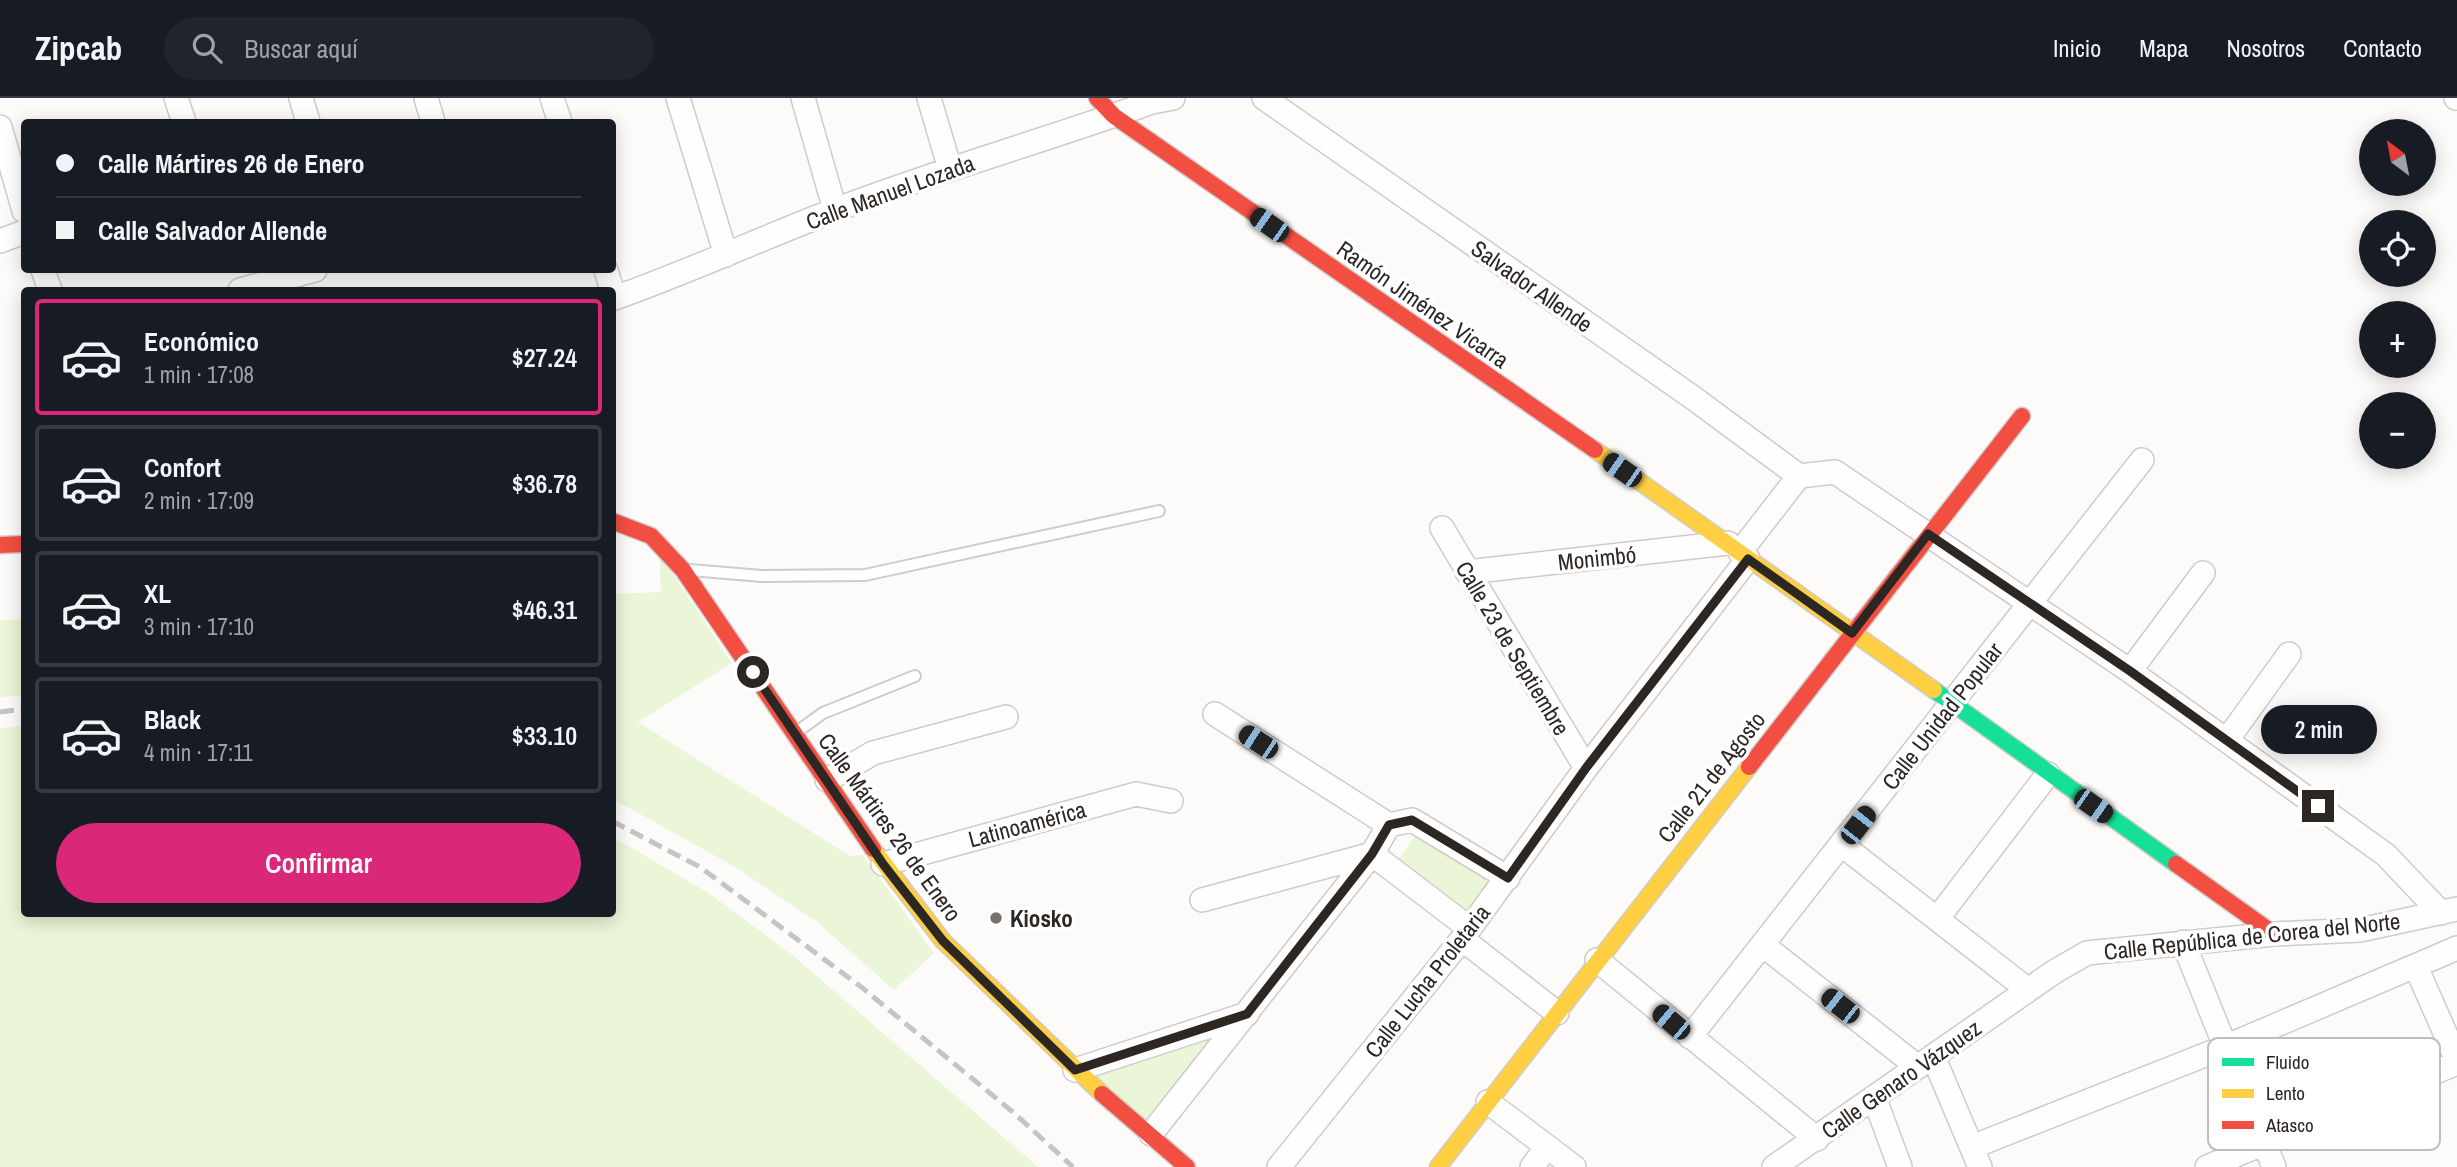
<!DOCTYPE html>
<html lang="es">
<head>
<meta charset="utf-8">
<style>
	:root { --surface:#171b24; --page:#20242c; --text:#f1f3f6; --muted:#9ea1a6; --line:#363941; --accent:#db2777 }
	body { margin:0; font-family:"Archivo Narrow",sans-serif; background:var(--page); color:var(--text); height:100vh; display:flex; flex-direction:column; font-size:26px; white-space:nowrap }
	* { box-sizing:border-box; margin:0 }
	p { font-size:23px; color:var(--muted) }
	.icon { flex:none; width:38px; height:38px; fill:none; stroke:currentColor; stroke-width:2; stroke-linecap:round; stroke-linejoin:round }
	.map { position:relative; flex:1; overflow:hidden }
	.details { position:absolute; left:21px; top:189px; width:595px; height:630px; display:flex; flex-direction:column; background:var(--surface); border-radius:7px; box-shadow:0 4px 18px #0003 }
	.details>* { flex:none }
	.hud { position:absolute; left:21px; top:21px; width:595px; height:154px; border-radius:7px; box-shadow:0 4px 18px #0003; display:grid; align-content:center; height:154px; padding:0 35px; background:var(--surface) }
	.needle { width:46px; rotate:328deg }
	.buttons { position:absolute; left:2359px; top:21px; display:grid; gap:14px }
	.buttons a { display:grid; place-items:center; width:77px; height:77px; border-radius:50%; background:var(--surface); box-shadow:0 4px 18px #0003; font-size:35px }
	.end { position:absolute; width:32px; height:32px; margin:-16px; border:9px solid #2d2723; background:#fff; box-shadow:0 0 0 4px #fff }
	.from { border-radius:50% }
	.bubble { position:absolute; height:49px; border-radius:24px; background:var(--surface); box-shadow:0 4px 18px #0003; font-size:23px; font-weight:600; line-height:49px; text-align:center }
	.car { position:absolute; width:21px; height:42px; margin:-21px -10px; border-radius:9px; box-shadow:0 0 5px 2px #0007; background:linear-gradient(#222 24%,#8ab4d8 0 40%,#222 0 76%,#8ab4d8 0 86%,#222 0) }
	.hud b { display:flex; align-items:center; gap:24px; height:66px; font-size:26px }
	.hud b+b { border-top:2px solid var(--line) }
	.hud i { width:18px; height:18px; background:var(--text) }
	ul { padding:12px 0 0; list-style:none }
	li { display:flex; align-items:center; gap:21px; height:116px; margin:0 14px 10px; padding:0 21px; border:4px solid var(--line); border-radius:7px }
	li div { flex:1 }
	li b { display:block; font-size:26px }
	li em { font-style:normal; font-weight:600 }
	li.current { border-color:var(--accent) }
	li>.icon { width:63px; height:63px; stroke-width:1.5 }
	.primary-button { display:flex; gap:14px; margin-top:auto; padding:14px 35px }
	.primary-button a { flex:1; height:80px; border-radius:42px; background:var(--accent); color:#fff; font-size:28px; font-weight:600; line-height:80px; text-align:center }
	header { display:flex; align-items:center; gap:42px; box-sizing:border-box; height:98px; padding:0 35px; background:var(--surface); border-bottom:2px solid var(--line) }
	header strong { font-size:33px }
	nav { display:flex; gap:38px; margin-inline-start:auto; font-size:24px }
	.search { width:490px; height:63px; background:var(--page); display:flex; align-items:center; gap:18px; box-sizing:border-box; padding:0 24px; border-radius:38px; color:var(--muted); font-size:26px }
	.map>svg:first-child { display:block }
	.green { fill:#eaf6d7 }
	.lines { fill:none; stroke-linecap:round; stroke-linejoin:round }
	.lane-casing { stroke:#cfcbc9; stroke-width:14 }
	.street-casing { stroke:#cfcbc9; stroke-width:26 }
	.fast-casing { stroke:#cfcbc9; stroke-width:19 }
	.slow-casing { stroke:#cfcbc9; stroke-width:19 }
	.jam-casing { stroke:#cfcbc9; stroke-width:19 }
	.lane { stroke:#fffefe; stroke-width:10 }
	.street { stroke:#fffefe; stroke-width:23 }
	.fast { stroke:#16e098; stroke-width:16 }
	.slow { stroke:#ffcf43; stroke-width:16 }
	.jam { stroke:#f24e42; stroke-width:16 }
	.rail { stroke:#c5c4c3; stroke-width:5; stroke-dasharray:14 7; stroke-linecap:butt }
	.route { stroke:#2d2723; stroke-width:9 }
	.poi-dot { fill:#76716e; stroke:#fff; stroke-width:2.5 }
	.labels { text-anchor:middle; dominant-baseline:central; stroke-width:7; stroke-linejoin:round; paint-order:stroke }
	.street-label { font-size:23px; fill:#2d2723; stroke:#fff }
	.poi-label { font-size:23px; font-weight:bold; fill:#2d2723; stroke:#fff; text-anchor:start }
	.key { fill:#fff; stroke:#c0bebd; stroke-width:2 }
	.key-label { font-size:19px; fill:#2d2723 }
</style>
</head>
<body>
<header>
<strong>Zipcab</strong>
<div class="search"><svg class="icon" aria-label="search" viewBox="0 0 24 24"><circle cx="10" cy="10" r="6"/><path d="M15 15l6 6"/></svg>Buscar aquí</div>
<nav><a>Inicio</a><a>Mapa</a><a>Nosotros</a><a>Contacto</a></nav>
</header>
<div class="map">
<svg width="2457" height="1069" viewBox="0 0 2457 1069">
	<rect width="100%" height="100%" fill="#fdfbf9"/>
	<path class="green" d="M 659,455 L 732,565 L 638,624 L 850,758 L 863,757 L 934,855 L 894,892 L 817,824 L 735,769 L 613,701 L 612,496 L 661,494 Z
		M 24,521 L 24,597 L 0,599 L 0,522 Z
		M 24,628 L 24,816 L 612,816 L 613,739 L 707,794 L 790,855 L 1038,1069 L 0,1069 L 0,630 Z
		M 1419,733 L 1492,786 L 1469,815 L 1398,761 Z
		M 1247,916 L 1151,1036 L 1075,972 Z"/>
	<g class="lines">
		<g class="lane-casing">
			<path id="lane" d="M 690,472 L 762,478 L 865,477 L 1159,413
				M 798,633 L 823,615 L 915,578"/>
		</g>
		<g class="street-casing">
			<path id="street" d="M 176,0 L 184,24
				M 301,0 L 308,24
				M 426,0 L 433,24
				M 552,0 L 560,24
				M 678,0 L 726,157
				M 803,0 L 835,112
				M 929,0 L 950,71
				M 1264,0 L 1692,299 L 1799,378
				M 2456,0 L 2457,0
				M 0,29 L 24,113
				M 0,143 L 24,134
				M 43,172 L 50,192
				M 606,172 L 612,192
				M 240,192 L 315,172
				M 612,201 C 688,174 760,141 835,112 C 939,72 1047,42 1152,4 L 1173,0
				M 1442,430 L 1586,670
				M 1740,454 L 1799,378 L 1835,374 L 2130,573 L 2386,757 L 2441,815
				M 1467,474 L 1728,445
				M 2130,573 L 2203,475
				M 1215,616 L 1389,727
				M 2227,642 L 2289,556
				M 827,682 L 873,655 L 1006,619
				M 1389,727 L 1412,722 L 1508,780
				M 1842,747 L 2028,892
				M 883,766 L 1136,696 L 1171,703
				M 1202,802 L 1372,756 L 1469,830
				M 1937,821 L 2048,676
				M 1462,841 L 1557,915
				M 2183,844 L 2274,1069
				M 1763,847 L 1918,969
				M 1597,862 L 1817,1041
				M 2416,869 L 2457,962
				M 1690,939 L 2142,362
				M 1933,958 L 1980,1069
				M 1075,972 L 1247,916
				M 1874,999 L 1900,1069
				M 1488,1004 L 1574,1069
				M 1151,1036 L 1372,756 L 1389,727
				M 1972,1049 L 2225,949 L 2457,850
				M 1279,1069 L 1462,841 L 1586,670 L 1748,461
				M 1532,1069 L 1547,1049
				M 1774,1069 L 2054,874 L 2087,855 L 2274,836 L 2360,832 L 2457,811
				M 2207,1069 L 2457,965"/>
		</g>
		<g class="fast-casing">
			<path id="fast" d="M 1934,592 L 2176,766"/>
		</g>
		<g class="slow-casing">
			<path id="slow" d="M 1595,352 L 1934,592
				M 873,751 L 943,843 L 1102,996
				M 1438,1069 L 1749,669"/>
		</g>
		<g class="jam-casing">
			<path id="jam" d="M 1097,0 L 1114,18 L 1595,352
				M 612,423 L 651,438 L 683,472 L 873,751
				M 0,447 L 24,446
				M 1749,669 L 2022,318
				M 2176,766 L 2274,836
				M 1102,996 L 1187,1069"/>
		</g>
		<use href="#lane" class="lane"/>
		<use href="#street" class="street"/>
		<use href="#fast" class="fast"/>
		<use href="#slow" class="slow"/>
		<use href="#jam" class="jam"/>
		<path class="rail" d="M 0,614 L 24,611
			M 612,723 L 700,769 L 860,888 L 1014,1015 L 1073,1069"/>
	</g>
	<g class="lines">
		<path class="route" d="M 753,574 L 883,766 L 943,843 L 1075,972 L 1247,916 L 1372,756 L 1389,727 L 1412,722 L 1508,780 L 1586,670 L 1748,461 L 1852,535 L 1928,436 L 2130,573 L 2318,708"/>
	</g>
	<circle class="poi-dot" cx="996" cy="820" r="7"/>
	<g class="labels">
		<g class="street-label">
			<text transform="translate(890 94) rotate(-20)">Calle Manuel Lozada</text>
			<text transform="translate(1532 188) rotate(35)">Salvador Allende</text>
			<text transform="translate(1423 206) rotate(35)">Ramón Jiménez Vicarra</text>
			<text transform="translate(1597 460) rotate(-6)">Monimbó</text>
			<text transform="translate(1513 550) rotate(59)">Calle 23 de Septiembre</text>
			<text transform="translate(1942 618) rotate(-52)">Calle Unidad Popular</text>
			<text transform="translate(1711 679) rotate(-52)">Calle 21 de Agosto</text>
			<text transform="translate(1027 726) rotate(-15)">Latinoamérica</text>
			<text transform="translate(890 729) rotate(54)">Calle Mártires 26 de Enero</text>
			<text transform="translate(2252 838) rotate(-6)">Calle República de Corea del Norte</text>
			<text transform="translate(1427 883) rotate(-52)">Calle Lucha Proletaria</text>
			<text transform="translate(1901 981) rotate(-35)">Calle Genaro Vázquez</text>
		</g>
		<g class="poi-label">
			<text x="1010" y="820">Kiosko</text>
		</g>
	</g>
	<rect x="2208" y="940" width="232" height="112" rx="10" class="key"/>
	<rect x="2222" y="960" width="32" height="8" fill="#16e098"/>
	<rect x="2222" y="991" width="32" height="9" fill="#ffcf43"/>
	<rect x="2222" y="1023" width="32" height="8" fill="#f24e42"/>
	<g class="key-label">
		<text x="2266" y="971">Fluido</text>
		<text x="2266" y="1002">Lento</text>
		<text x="2266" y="1034">Atasco</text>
	</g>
</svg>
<div class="buttons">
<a><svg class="needle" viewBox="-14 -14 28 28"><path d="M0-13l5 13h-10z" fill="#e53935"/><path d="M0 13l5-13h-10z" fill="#9ea1a6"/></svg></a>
<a><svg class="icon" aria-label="locate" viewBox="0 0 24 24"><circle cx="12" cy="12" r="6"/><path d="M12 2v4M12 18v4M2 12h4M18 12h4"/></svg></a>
<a>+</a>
<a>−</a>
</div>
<i class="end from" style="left:753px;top:574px"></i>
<i class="end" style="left:2318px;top:708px"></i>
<div class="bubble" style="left:2261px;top:607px;width:116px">2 min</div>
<i class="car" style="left:1269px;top:127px;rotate:305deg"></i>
<i class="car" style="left:1622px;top:372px;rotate:305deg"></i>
<i class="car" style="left:1258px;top:644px;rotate:303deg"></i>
<i class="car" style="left:2093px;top:708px;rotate:125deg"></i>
<i class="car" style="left:1858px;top:727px;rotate:38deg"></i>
<i class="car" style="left:1840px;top:908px;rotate:308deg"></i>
<i class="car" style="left:1671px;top:924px;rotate:310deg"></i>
<div class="hud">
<b><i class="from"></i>Calle Mártires 26 de Enero</b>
<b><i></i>Calle Salvador Allende</b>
</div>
<section class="details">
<ul>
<li class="current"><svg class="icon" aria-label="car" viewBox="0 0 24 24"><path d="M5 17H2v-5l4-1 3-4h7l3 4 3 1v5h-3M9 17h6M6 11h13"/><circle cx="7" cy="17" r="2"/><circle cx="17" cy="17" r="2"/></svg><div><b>Económico</b><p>1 min · 17:08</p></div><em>$27.24</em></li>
<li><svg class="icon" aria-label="car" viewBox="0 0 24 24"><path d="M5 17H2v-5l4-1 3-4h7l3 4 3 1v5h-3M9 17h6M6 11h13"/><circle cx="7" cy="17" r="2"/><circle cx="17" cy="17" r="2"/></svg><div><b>Confort</b><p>2 min · 17:09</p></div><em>$36.78</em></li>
<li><svg class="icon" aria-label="car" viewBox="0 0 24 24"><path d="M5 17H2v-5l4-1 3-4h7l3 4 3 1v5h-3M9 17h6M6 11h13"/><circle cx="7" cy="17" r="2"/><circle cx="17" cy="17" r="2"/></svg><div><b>XL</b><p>3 min · 17:10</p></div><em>$46.31</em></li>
<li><svg class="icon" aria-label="car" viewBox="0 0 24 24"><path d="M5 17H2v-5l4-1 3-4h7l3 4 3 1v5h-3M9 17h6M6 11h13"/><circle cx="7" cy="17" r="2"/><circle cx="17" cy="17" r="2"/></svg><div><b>Black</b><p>4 min · 17:11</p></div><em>$33.10</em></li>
</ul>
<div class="primary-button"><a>Confirmar</a></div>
</section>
</div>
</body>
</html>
